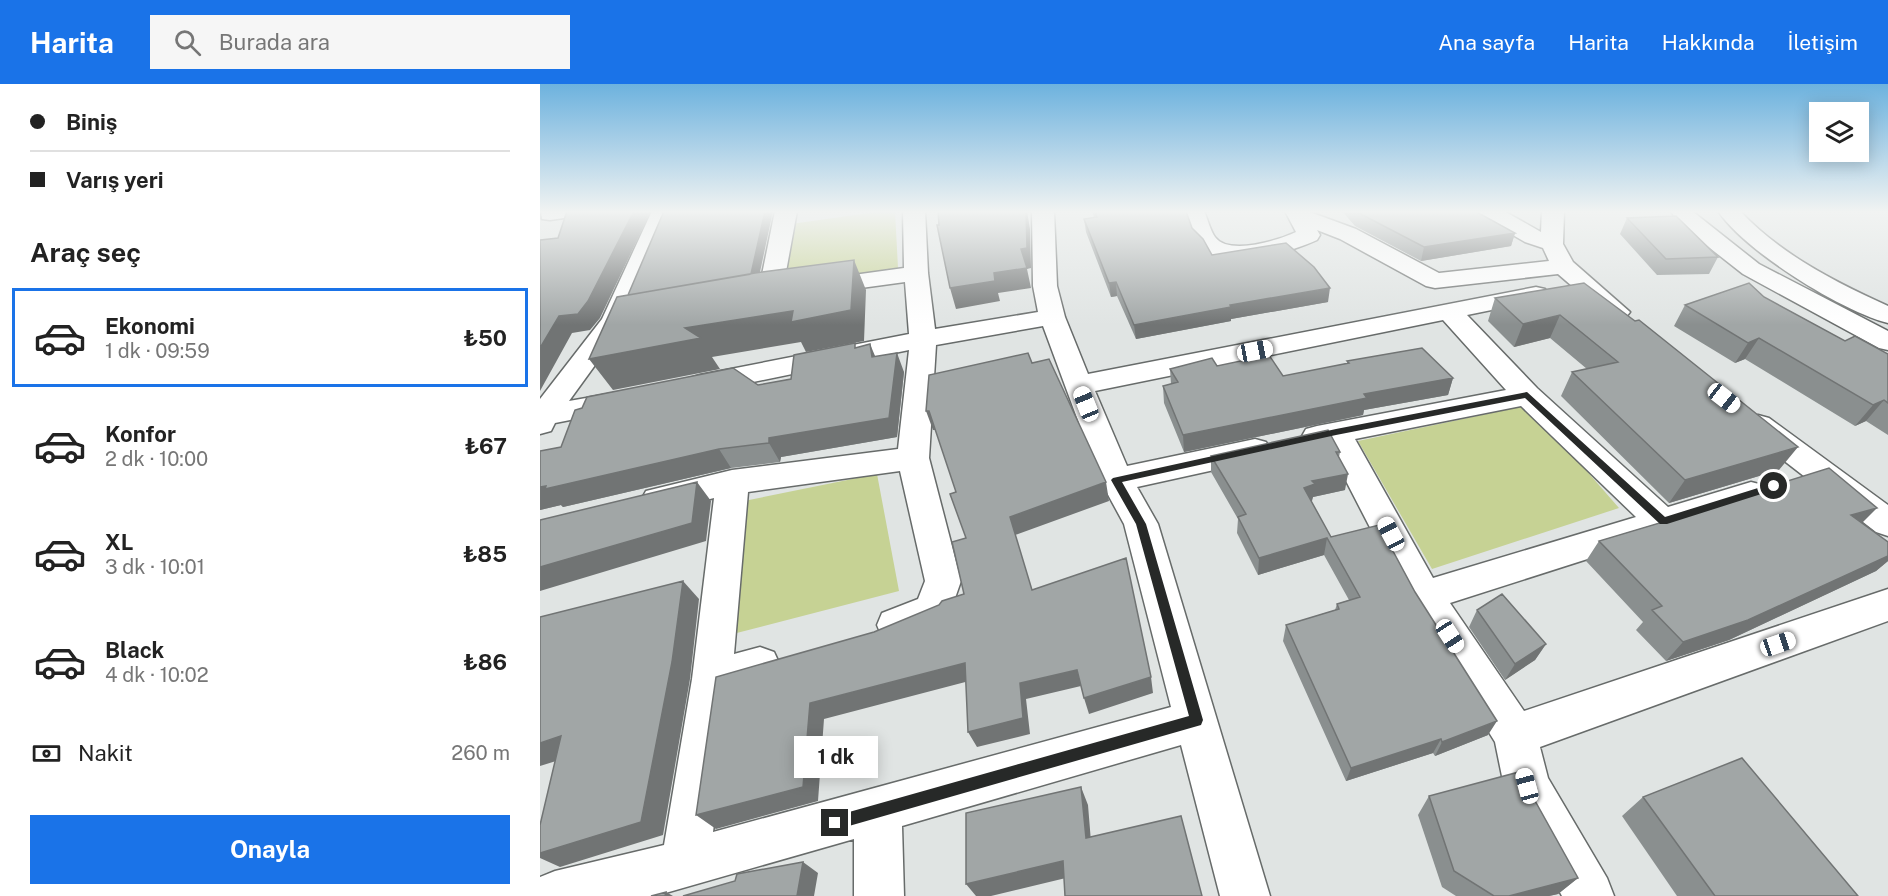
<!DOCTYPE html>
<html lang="tr">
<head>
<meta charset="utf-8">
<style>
	:root { --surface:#fff; --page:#f6f6f6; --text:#222; --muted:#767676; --line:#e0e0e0; --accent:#1a73e8 }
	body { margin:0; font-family:"Public Sans",sans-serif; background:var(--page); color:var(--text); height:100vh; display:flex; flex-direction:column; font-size:22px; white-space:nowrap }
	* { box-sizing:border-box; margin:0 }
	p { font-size:20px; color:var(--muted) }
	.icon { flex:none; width:33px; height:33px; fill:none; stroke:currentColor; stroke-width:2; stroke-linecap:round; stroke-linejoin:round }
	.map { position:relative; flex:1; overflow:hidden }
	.panel { display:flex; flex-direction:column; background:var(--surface); width:540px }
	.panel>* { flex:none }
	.top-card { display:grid; align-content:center; height:132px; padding:0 30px; background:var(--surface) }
	.buttons { position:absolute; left:1269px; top:18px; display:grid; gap:12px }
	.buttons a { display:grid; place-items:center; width:60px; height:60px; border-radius:0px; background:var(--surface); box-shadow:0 3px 15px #0003; font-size:30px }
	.end { position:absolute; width:27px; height:27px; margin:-14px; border:8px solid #272928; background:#fff; box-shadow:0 0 0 3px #fff }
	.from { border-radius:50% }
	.bubble { position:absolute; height:42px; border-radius:0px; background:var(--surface); box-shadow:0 3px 15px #0003; font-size:20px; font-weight:700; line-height:42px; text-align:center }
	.car { position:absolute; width:18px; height:36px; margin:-18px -9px; border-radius:8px; box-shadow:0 0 4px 2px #0007; background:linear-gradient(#fff 24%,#345 0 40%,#fff 0 76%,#345 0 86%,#fff 0) }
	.top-card b { display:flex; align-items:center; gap:21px; height:57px; font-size:22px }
	.top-card b+b { border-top:2px solid var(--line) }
	.top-card i { width:15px; height:15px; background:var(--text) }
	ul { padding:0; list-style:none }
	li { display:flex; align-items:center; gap:18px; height:99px; margin:0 12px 9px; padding:0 18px; border:3px solid transparent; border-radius:0px }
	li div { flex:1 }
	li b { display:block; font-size:22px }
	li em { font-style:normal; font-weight:700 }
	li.selected { border-color:var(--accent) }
	li>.icon { width:54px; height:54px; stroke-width:1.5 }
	h2 { padding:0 30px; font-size:27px; line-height:72px }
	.pay { display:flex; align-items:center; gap:15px; height:66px; padding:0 30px; font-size:22px }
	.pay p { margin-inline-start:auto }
	.cta { display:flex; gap:12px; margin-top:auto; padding:12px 30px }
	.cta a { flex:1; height:69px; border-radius:0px; background:var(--accent); color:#fff; font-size:24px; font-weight:700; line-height:69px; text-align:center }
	header { display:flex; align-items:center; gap:36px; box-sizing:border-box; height:84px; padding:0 30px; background:var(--accent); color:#fff }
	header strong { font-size:28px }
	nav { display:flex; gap:33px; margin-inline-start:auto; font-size:21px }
	.search { width:420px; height:54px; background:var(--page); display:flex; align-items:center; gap:15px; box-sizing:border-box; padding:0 21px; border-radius:0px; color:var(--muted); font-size:22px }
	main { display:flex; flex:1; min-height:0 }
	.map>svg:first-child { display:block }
	.green { fill:#c6d294 }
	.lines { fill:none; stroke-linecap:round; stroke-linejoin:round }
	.minor-casing { stroke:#676b6a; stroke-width:3 }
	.major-casing { stroke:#676b6a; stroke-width:3 }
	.minor { fill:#fff; fill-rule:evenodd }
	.major { fill:#fff; fill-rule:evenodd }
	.wall { fill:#8a8f8f }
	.shaded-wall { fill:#717474 }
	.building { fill:#a1a6a6; stroke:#717474; stroke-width:1.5 }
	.route { fill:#272928 }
</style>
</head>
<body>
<header>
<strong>Harita</strong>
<div class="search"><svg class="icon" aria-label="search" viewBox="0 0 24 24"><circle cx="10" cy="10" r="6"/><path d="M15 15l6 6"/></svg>Burada ara</div>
<nav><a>Ana sayfa</a><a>Harita</a><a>Hakkında</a><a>İletişim</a></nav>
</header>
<main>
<section class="panel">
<div class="top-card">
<b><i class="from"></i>Biniş</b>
<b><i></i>Varış yeri</b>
</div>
<h2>Araç seç</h2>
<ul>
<li class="selected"><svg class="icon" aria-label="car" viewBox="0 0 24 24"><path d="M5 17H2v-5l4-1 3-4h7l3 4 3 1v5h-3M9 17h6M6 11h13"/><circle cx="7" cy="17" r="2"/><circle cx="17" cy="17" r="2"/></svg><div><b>Ekonomi</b><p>1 dk · 09:59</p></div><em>₺50</em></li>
<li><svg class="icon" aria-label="car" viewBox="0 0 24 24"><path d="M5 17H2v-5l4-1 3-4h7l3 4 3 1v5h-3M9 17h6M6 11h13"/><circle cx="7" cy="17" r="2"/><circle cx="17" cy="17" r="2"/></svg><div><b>Konfor</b><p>2 dk · 10:00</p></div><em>₺67</em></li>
<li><svg class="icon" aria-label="car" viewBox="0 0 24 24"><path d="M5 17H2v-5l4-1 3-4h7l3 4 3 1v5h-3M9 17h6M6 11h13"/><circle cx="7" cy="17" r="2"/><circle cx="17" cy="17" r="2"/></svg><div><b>XL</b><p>3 dk · 10:01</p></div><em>₺85</em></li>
<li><svg class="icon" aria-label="car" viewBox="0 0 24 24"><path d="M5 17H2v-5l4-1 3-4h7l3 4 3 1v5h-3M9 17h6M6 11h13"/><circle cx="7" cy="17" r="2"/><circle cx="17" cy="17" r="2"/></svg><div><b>Black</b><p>4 dk · 10:02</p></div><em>₺86</em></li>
</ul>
<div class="pay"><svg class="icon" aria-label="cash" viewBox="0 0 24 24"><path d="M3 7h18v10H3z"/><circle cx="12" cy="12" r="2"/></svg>Nakit<p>260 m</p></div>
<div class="cta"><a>Onayla</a></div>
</section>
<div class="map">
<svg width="1348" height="812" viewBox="0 0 1348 812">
	<rect width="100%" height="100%" fill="#e0e4e3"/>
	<path class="green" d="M 343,127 L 355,127 L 358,184 L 241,201 L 251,140 Z
		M 989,321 L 1079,424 L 892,485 L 818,357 Z
		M 337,390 L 359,507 L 185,552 L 199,418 Z"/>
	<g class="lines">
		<g class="minor-casing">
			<path id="minor" d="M 1,127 L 40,127 L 38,132 L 10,136 L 2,135 Z
				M 112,127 L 133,127 L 87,237 L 29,317 L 86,307 L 96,309 L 101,316 L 96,323 L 15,339 L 11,347 L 0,350 L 0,315 L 62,235 Z
				M 235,127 L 257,127 L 242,210 L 239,215 L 230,217 L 221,215 L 218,210 Z
				M 363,127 L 385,127 L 388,189 L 395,245 L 498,228 L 493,202 L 492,127 L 514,127 L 517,202 L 525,233 L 548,290 L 996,203 L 1005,205 L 1008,210 L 1005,215 L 927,231 L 997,304 L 1128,423 L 1211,398 L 1223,401 L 1228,410 L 1223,419 L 910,519 L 984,627 L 1348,505 L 1348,537 L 1000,663 L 1008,694 L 1067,794 L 1074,812 L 1022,812 L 971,718 L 964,702 L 955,658 L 871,523 L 787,360 L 777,362 L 766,359 L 762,352 L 766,345 L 777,342 L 966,306 L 903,236 L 555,307 L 587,382 L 715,355 L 726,358 L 731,366 L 726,374 L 715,377 L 597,403 L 618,440 L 730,812 L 680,812 L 641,661 L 362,742 L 364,812 L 314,812 L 314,755 L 115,812 L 0,812 L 0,793 L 15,787 L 124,761 L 152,595 L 174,414 L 118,428 L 106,425 L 101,416 L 106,407 L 192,386 L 358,365 L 369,266 L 160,309 L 150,306 L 146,300 L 150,294 L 160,291 L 369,250 L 365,198 L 277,210 L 268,208 L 265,203 L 268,198 L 277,196 L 364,184 ZM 503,242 L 560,396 L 584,440 L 631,623 L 173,748 L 191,608 L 234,594 L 240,581 L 234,568 L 220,563 L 194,570 L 208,408 L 360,387 L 385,497 L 378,515 L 342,529 L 337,541 L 342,553 L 356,558 L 407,537 L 421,497 L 389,374 L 396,261 ZM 981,322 L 1096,433 L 893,494 L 815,355 Z
				M 643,127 L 664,127 C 668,136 670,146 675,153 C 689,172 739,156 756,148 L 745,127 L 767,127 L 816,145 L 899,189 L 1009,177 L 1003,164 L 985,158 L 940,132 L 938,127 L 964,127 L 1001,148 L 1002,127 L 1024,127 L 1023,160 L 1033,178 L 1090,228 L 1086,233 L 1077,236 L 1068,233 L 1018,190 L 895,204 L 886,202 L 800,155 L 777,146 L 780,151 L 777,156 C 750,168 686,189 661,165 C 651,155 648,140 643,127 Z
				M 1218,331 L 1229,334 L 1348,421 L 1348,452 L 1336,448 L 1207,348 L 1203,341 L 1207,334 Z"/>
		</g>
		<g class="major-casing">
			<path id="major" d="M 1131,127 L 1152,127 L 1219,180 L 1348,247 L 1348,266 L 1339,264 L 1203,190 L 1138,139 Z
				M 1178,127 L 1200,127 C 1240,170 1295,198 1348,222 L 1348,239 C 1301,227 1205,167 1178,127 Z"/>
		</g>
		<use href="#minor" class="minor"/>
		<use href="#major" class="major"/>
	</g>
	<path class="wall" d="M 552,127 L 646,127 L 652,144 L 672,171 L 788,218 L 691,235 L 691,237 L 596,255 L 577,212 L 571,213 L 546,148 L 544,135 L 554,133 Z
		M 802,127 L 935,127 L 975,149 L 971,162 L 881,177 L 815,142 Z
		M 1087,134 L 1178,173 L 1169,190 L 1117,191 L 1080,150 Z
		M 1044,199 L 1239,386 L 1129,419 L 1021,312 L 1032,288 L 1047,285 L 1010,254 L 974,263 L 948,237 L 955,214 Z
		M 1224,213 L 1305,257 L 1348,270 L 1348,351 L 1326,337 L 1315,342 L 1205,275 L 1195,279 L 1134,242 L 1145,221 Z
		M 317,263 L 364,288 L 357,353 L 241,373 L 240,378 L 191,384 L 23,423 L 21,421 L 0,426 L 0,367 L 21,363 L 218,301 L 251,295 Z
		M 807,277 L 913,294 L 908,311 L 824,326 L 823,331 L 644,368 L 624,319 L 623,302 L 631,300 L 630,285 L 677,282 L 743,292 L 807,280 Z
		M 800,368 L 799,373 L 805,406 L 773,413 L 771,417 L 791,453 L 948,651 L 895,672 L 893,669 L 806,697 L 743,557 L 746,541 L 795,526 L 797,520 L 809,516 L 784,471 L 718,491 L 697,449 L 698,435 L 671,388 L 671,372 Z
		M 1168,422 L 1322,439 L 1348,458 L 1348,477 L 1336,487 L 1189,556 L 1126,577 L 1096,546 L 1103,538 L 1046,477 L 1059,457 L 1166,425 Z
		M 937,526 L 1006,560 L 995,576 L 965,596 L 929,543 Z
		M 889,712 L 1038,794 L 1018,810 L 1009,812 L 916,812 L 902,803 L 878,731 Z
		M 1103,713 L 1318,812 L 1137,812 L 1082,732 Z"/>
	<path class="shaded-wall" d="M 94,127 L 111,127 L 60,234 L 50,246 L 32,249 L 0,307 L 0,264 L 19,232 Z
		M 225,127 L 233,127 L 217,202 L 96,223 Z
		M 487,127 L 490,145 L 491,184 L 487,185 L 491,204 L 458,209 L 460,217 L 416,225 L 410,204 L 454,189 L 481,165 Z
		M 975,149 L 971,162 L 881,177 L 884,163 Z
		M 314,176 L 326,206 L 324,257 L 266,268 L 261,258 L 172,273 L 180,285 L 73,306 L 49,275 L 145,244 Z
		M 576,198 L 577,212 L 571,213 L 569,199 Z
		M 790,204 L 788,218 L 691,235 L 691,237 L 596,255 L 594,241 L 690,221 Z
		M 1020,231 L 1010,254 L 974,263 L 983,240 Z
		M 1219,254 L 1205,275 L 1195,279 L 1208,259 Z
		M 330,260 L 338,279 L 332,273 Z
		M 357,269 L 364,288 L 357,353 L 241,373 L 240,378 L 229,359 L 229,354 Z
		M 913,294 L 908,311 L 824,326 L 823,331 L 644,368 L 643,351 L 824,310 Z
		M 1344,316 L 1326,337 L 1315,342 L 1333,321 Z
		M 386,327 L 389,327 L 396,346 L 393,346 Z
		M 1258,363 L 1239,386 L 1129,419 L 1145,396 Z
		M 179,365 L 191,384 L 23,423 L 21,421 L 0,426 L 0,403 Z
		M 808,390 L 805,406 L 773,413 L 772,417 L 762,420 L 764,404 L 772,397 Z
		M 157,398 L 171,417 L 166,457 L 0,507 L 0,483 Z
		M 566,398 L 569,417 L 475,451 L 470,433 Z
		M 1337,424 L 1316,445 L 1311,431 Z
		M 787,454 L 784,471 L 718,491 L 719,474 Z
		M 1348,472 L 1348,477 L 1336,487 L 1189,556 L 1126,577 L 1143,558 Z
		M 143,497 L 159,515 L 150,595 L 123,751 L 20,783 L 0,774 L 0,769 Z
		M 1006,560 L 995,576 L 965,596 L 975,580 Z
		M 425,579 L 433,596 L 284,635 L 278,717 L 176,745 L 156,731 L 270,619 Z
		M 537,586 L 541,602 L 486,615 L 490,650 L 437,663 L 428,648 L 480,599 Z
		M 611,593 L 613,609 L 549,630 L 544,614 Z
		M 957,637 L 948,651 L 895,672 L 902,658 Z
		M 21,652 L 45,668 L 0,682 L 0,659 Z
		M 901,655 L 893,669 L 806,697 L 811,684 Z
		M 541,703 L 548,721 L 552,770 L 546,754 Z
		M 523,777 L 530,793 L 451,812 L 436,812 L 426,800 Z
		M 263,778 L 278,789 L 274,812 L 257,812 Z
		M 1038,794 L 1018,810 L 1009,812 L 969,812 Z
		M 126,808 L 133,812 L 125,812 Z"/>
	<path class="building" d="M 27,127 L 94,127 L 48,217 L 38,230 L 19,232 L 0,264 L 0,156 L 18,154 Z
		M 124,127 L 225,127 L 211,190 L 88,211 Z
		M 398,127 L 486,127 L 487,164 L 481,165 L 487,184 L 454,189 L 455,197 L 410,204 L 397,141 L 399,141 Z
		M 555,127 L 646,127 L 652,144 L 663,155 L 672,171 L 746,159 L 774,183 L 790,204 L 690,221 L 691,223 L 594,241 L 576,198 L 569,199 L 544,135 L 557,133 Z
		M 815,127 L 935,127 L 975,149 L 884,163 Z
		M 1136,132 L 1178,173 L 1126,175 L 1087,134 Z
		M 314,176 L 311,226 L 251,238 L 253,227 L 145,244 L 161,254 L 49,275 L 77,213 L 215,189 Z
		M 1044,199 L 1095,237 L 1099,236 L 1258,363 L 1145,396 L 1032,288 L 1078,278 L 1020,231 L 983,240 L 955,214 Z
		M 1209,199 L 1224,213 L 1305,257 L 1315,252 L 1348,270 L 1348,319 L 1344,316 L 1333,321 L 1219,254 L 1208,259 L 1145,221 Z
		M 315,259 L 315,264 L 330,260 L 332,273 L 357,269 L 349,334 L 229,354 L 229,359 L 179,365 L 5,405 L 6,402 L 0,403 L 0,367 L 21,363 L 35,326 L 42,324 L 47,313 L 193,284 L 218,301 L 251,295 L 254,271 Z
		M 882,264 L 913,294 L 824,310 L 827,314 L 643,351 L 623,302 L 638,298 L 630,285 L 672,274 L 677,282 L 729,271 L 743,292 L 809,279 L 807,277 Z
		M 488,269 L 492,279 L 509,275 L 566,398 L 470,433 L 492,506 L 586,474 L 611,593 L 544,614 L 537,586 L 480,599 L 483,634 L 428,648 L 425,579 L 270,619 L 263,703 L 156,731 L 176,593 L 334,548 L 399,521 L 402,517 L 424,510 L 412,458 L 426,454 L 410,410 L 416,408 L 389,327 L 386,327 L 389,291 Z
		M 788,346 L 800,368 L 796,368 L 808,390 L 772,397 L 775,400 L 764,404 L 791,453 L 839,441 L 875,508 L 957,637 L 902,658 L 901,655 L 811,684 L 746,541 L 799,525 L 797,520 L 820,513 L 787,454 L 719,474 L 698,433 L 706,430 L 671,372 Z
		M 1289,384 L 1337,424 L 1311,431 L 1348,458 L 1348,472 L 1208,536 L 1143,558 L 1112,526 L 1122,522 L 1059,457 L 1170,424 L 1168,422 Z
		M 157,398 L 152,439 L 0,483 L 0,436 Z
		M 143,497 L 132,578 L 101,738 L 0,769 L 0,741 L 21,652 L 0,659 L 0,533 Z
		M 962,510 L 1006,560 L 975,580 L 937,526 Z
		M 1202,674 L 1318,812 L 1175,812 L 1103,713 Z
		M 979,688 L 1038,794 L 969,812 L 954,812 L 914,787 L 889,712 Z
		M 541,703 L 546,754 L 641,732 L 662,812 L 525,812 L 523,777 L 426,800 L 426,729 Z
		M 263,778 L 257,812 L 143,812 L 195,797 L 197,790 Z
		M 126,808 L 125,812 L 111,812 Z"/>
	<linearGradient id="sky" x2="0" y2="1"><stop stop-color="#6db2de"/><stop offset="0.53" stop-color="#f1f3f2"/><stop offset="1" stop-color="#f1f3f2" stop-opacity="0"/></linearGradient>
	<rect width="1348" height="241" fill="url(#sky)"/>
	<path class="route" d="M 987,308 L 1125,433 L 1234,399 L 1239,402 L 1237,405 L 1127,440 L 1120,440 L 985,314 L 796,351 L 582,398 L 606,440 L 663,636 L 661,641 L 295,746 L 290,744 L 288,739 L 290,734 L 295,732 L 649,632 L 596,440 L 571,396 L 573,394 L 796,345 Z"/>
</svg>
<div class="buttons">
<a><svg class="icon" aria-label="layers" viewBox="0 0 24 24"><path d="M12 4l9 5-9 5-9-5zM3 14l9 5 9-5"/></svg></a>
</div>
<i class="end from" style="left:1234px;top:402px"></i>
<i class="end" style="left:295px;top:739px"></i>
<div class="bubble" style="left:254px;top:652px;width:84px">1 dk</div>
<i class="car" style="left:715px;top:267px;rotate:79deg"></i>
<i class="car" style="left:1184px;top:314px;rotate:128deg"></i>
<i class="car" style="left:546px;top:320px;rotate:338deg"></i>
<i class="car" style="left:851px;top:450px;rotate:332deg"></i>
<i class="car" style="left:910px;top:552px;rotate:147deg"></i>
<i class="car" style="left:1238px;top:560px;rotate:71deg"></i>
<i class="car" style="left:987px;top:702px;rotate:345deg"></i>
</div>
</main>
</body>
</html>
